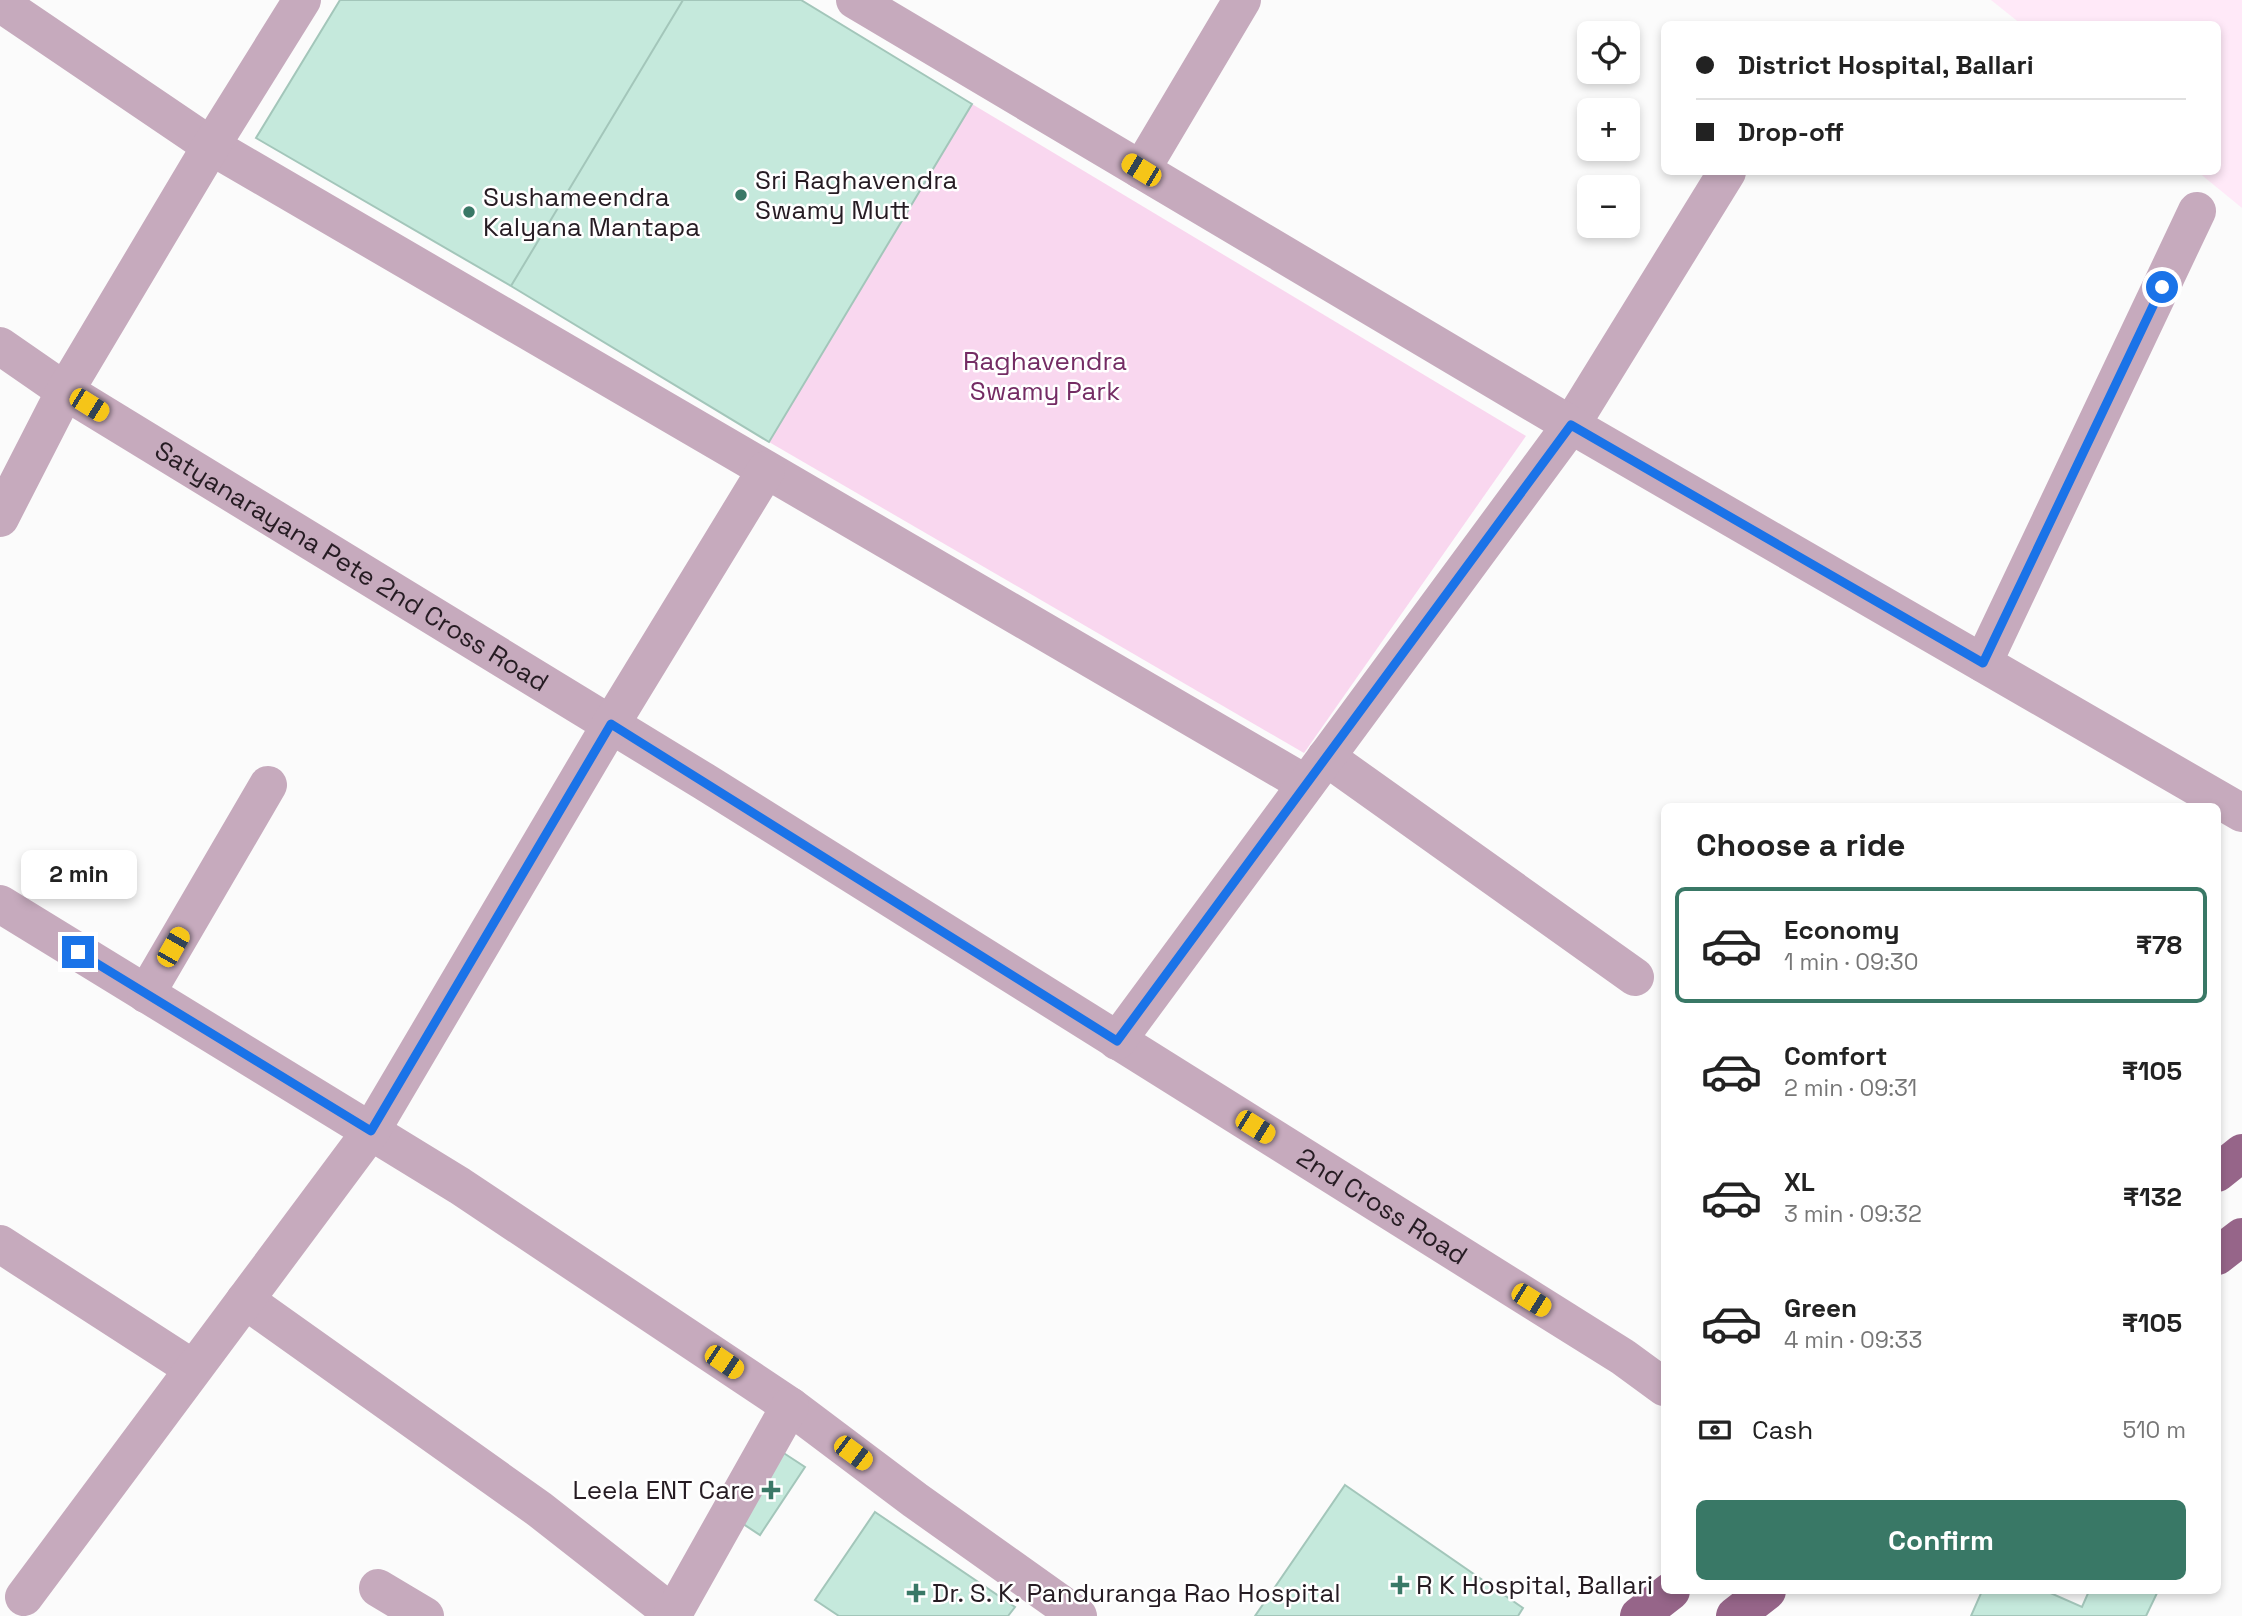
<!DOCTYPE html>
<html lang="en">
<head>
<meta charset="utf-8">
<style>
	:root { --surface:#fff; --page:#f2f2f2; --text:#222; --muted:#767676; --line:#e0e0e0; --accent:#397866 }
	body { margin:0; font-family:"Space Grotesk",sans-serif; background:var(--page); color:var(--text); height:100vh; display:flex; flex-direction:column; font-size:26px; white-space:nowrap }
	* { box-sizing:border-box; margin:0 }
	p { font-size:23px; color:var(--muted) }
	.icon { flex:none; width:38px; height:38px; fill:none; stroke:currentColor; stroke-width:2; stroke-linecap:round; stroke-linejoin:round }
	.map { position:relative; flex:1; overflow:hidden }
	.panel { position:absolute; left:1661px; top:803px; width:560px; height:791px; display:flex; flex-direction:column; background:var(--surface); border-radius:10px; box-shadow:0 4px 10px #0003 }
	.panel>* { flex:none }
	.hud { position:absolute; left:1661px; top:21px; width:560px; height:154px; border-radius:10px; box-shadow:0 4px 10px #0003; display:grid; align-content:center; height:154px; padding:0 35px; background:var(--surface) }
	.controls { position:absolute; left:1577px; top:21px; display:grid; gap:14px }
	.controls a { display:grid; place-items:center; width:63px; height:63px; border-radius:10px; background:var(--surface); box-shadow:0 4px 10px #0003; font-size:35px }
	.end { position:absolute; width:32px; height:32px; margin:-16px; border:9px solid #1a73e8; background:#fff; box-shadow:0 0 0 4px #fff }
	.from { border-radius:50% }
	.bubble { position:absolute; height:49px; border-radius:10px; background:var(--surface); box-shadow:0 4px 10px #0003; font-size:23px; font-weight:800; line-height:49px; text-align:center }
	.car { position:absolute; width:21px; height:42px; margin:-21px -10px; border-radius:9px; box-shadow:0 0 5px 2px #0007; background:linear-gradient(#f5c518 24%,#345 0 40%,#f5c518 0 76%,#345 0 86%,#f5c518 0) }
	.hud b { display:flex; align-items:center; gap:24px; height:66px; font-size:26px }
	.hud b+b { border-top:2px solid var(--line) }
	.hud i { width:18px; height:18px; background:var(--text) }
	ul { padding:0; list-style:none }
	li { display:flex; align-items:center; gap:21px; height:116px; margin:0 14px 10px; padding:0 21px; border:4px solid transparent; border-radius:10px }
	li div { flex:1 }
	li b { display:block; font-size:26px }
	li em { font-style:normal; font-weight:800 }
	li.current { border-color:var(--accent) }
	li>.icon { width:63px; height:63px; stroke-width:1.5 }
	h2 { padding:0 35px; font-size:32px; line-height:84px }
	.pay { display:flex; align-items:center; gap:18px; height:77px; padding:0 35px; font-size:26px }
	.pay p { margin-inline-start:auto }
	.cta { display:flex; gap:14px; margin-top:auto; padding:14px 35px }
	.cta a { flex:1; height:80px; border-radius:10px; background:var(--accent); color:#fff; font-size:28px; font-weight:800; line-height:80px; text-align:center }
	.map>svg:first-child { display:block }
	.built { fill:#ffe9f8 }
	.green { fill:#f9d7ef }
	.building { fill:#c5e9dc; stroke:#a3c6ba; stroke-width:2 }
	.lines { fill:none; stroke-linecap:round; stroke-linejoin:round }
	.minor { stroke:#c6aabd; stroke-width:38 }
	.tertiary { stroke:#c6aabd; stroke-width:38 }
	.primary { stroke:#966589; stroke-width:38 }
	.route { stroke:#1a73e8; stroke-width:9 }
	.poi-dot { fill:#397866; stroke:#fff; stroke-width:2.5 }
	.labels { text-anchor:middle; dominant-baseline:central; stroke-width:5; stroke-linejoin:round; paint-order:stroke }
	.poi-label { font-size:26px; fill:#261c23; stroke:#fff; text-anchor:start }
	.park-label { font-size:26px; fill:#742c64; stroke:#fff }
	.street-label { font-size:26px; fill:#261c23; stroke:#fff }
</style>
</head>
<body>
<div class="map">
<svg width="2242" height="1616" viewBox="0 0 2242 1616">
	<rect width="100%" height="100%" fill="#fbfbfb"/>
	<path class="built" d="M 1991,0 L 2242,0 L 2242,208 L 2198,172 L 2217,172 L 2217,24 L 2021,24 Z"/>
	<path class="green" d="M 972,104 L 1526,436 L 1304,753 L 769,442 Z"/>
	<path class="building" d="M 340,0 L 683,0 L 511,286 L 256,138 Z
		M 683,0 L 801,0 L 972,104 L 769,442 L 511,286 Z
		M 776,1448 L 805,1467 L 760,1535 L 731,1516 Z
		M 1345,1485 L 1523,1608 L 1518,1616 L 1255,1616 Z
		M 875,1512 L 1015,1607 L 1008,1616 L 839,1616 L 815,1600 Z
		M 1982,1591 L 2046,1591 L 2082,1607 L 2089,1591 L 2158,1591 L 2146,1616 L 1971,1616 Z"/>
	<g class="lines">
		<g class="minor">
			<path d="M 0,3 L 211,146 L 1306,784"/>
			<path d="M 1141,170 L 1242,0"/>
			<path id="s1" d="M 0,346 L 65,391 L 705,782 L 1623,1357 L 1664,1387"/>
			<path d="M 0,518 L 65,391 L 211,146 L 302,0"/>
			<path d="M 1983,663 L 2197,211"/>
			<path d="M 1326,757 L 1635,977"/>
			<path d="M 0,904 L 460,1186 L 790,1406 L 915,1500 L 1078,1616"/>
			<path d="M 146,994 L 268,785"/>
			<path d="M 1117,1041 L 1571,425 L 1727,172"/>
			<path d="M 0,1244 L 192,1368"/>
			<path d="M 245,1300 L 539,1509 L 673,1614"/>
			<path d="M 378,1588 L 425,1616"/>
			<path d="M 24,1597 L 371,1131 L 611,724 L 766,470"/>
			<path d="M 672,1616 L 790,1406"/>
		</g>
		<path class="tertiary" d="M 855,0 L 1571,425 L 2242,813"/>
		<path class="primary" d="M 2217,1173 L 2242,1153
			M 2217,1256 L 2242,1237
			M 1639,1616 L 1671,1591
			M 1735,1616 L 1767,1591"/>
	</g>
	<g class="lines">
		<path class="route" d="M 78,952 L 371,1131 L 611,724 L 1117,1041 L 1571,425 L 1983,663 L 2162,287"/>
	</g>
	<g class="poi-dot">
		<circle cx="741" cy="195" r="7"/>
		<circle cx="469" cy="212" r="7"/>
		<path d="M767.5 1479.5h7v7h7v7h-7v7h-7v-7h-7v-7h7z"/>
		<path d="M1396.5 1574.5h7v7h7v7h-7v7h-7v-7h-7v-7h7z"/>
		<path d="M912.5 1582.5h7v7h7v7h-7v7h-7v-7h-7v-7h7z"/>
	</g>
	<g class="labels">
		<g class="poi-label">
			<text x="755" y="180">Sri Raghavendra<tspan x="755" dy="30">Swamy Mutt</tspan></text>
			<text x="483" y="197">Sushameendra<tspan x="483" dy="30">Kalyana Mantapa</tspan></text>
			<text x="755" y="1490" text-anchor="end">Leela ENT Care</text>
			<text x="1416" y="1585">R K Hospital, Ballari</text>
			<text x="932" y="1593">Dr. S. K. Panduranga Rao Hospital</text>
		</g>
		<g class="park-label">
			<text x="1045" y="361">Raghavendra<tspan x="1045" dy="30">Swamy Park</tspan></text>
		</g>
		<g class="street-label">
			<text stroke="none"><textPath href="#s1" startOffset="415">Satyanarayana Pete 2nd Cross Road</textPath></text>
			<text stroke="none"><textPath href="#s1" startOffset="1628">2nd Cross Road</textPath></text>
		</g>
	</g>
</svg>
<div class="controls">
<a><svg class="icon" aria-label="locate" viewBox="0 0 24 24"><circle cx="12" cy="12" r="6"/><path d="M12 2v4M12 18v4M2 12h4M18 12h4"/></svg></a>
<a>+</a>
<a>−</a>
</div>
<i class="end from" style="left:2162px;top:287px"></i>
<i class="end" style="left:78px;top:952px"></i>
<div class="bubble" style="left:21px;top:850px;width:116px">2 min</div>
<i class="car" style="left:1141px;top:170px;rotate:301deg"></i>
<i class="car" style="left:89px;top:405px;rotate:122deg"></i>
<i class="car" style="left:173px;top:947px;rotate:30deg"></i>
<i class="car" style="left:1255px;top:1127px;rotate:122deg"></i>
<i class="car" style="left:1531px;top:1300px;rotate:122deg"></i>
<i class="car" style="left:724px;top:1362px;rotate:124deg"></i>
<i class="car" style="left:853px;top:1453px;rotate:127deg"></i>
<div class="hud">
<b><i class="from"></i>District Hospital, Ballari</b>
<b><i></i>Drop-off</b>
</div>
<section class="panel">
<h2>Choose a ride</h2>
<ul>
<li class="current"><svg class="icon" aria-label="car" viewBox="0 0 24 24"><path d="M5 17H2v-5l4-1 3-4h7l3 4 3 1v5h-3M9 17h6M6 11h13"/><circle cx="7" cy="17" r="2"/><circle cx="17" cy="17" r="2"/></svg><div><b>Economy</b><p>1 min · 09:30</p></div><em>₹78</em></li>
<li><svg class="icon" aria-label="car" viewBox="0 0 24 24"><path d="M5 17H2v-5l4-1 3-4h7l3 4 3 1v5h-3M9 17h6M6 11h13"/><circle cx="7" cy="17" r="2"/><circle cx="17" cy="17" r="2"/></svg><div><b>Comfort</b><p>2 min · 09:31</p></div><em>₹105</em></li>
<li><svg class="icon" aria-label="car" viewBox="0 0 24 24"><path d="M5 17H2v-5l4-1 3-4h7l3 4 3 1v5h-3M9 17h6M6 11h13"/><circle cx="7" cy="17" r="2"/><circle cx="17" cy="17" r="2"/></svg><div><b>XL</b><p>3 min · 09:32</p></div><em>₹132</em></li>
<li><svg class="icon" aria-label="car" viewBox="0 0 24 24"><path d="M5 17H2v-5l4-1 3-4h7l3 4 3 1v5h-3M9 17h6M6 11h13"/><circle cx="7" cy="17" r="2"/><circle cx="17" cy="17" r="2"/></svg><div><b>Green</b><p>4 min · 09:33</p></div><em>₹105</em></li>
</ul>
<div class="pay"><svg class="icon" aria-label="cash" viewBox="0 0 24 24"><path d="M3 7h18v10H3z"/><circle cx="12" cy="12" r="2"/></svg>Cash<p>510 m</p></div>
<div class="cta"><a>Confirm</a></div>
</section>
</div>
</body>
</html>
